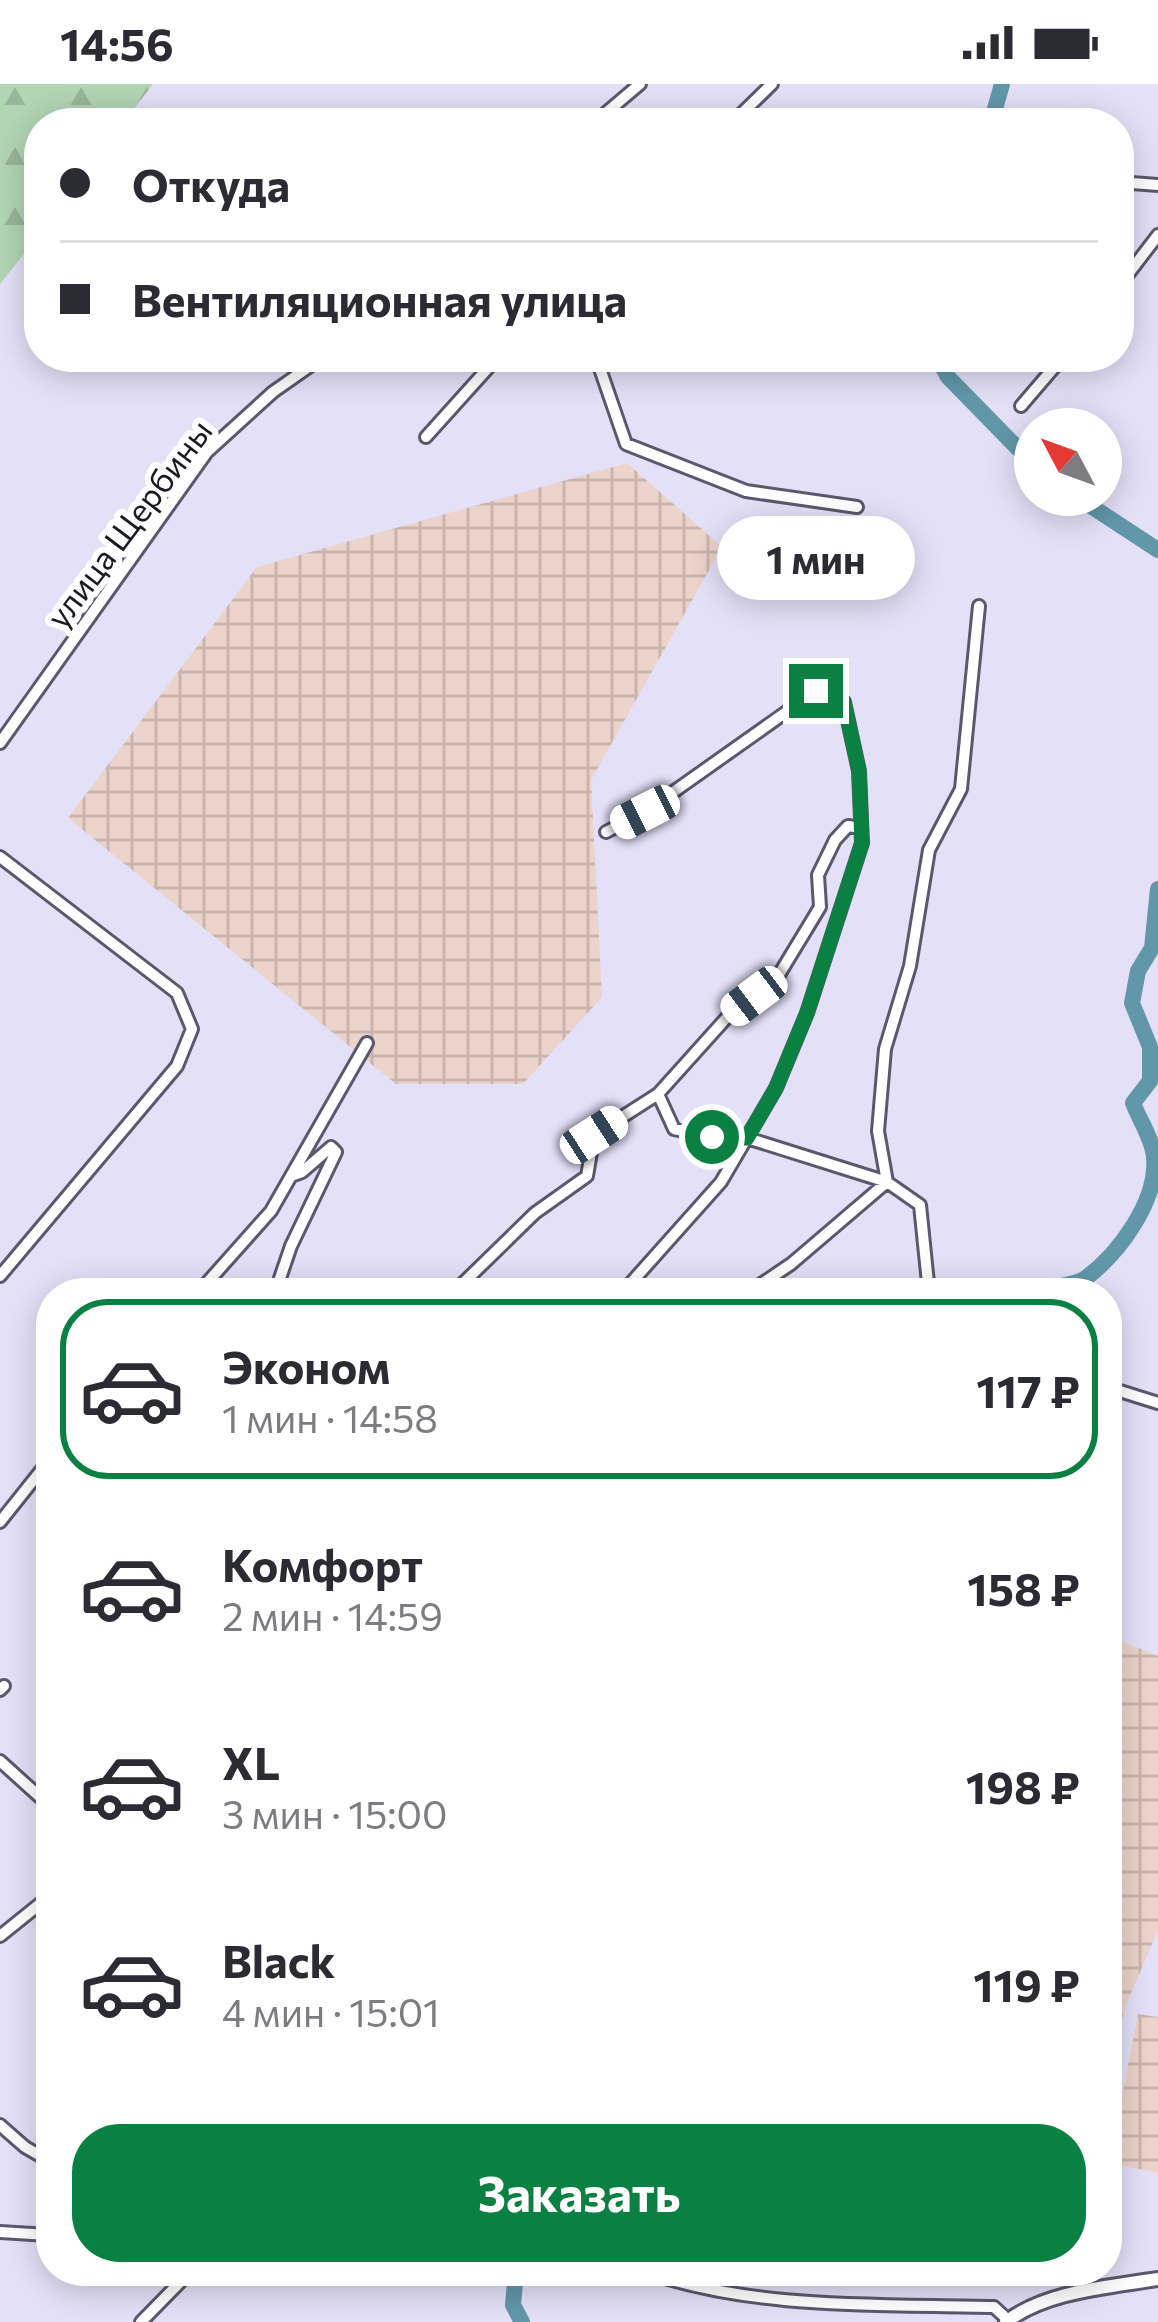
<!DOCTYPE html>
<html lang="ru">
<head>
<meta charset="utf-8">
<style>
	:root { --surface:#fff; --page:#f7f7f7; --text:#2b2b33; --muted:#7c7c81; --line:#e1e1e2; --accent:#0b8043 }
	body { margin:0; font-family:Commissioner,sans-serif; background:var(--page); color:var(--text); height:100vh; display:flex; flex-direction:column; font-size:45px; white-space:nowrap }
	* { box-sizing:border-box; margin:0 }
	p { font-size:39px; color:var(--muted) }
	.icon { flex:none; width:66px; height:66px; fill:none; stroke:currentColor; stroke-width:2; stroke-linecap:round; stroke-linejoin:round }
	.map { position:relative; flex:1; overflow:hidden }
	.panel { position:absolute; left:36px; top:1194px; width:1086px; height:1008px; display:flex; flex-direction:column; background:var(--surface); border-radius:48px; box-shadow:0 6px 30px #0003 }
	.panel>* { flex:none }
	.hud { position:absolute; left:24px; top:24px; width:1110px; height:264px; border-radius:48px; box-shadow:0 6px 30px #0003; display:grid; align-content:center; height:264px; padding:0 36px; background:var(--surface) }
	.needle { width:78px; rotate:311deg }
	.fabs { position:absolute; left:1014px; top:324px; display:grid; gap:24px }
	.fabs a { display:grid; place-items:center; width:108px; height:108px; border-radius:50%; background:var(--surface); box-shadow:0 6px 30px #0003; font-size:60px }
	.end { position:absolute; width:54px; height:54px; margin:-27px; border:15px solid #0b8043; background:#fff; box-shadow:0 0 0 6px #fff }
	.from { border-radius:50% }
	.bubble { position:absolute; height:84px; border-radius:42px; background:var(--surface); box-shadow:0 6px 30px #0003; font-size:39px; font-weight:700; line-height:84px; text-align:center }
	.car { position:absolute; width:36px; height:72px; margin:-36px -18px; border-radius:15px; box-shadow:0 0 9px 3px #0007; background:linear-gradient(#fff 24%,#345 0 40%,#fff 0 76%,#345 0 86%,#fff 0) }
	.hud b { display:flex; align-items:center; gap:42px; height:114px; font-size:45px }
	.hud b+b { border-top:3px solid var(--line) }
	.hud i { width:30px; height:30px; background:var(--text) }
	ul { padding:21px 0 0; list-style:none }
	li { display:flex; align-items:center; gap:36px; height:180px; margin:0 24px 18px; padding:0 12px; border:6px solid transparent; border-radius:48px }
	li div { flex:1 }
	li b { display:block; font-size:45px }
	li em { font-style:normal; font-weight:700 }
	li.selected { border-color:var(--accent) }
	li>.icon { width:108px; height:108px; stroke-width:1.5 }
	.cta { display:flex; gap:24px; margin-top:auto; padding:24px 36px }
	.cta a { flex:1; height:138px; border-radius:48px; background:var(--accent); color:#fff; font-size:48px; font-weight:700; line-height:138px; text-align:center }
	.status { display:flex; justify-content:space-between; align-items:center; height:84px; padding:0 60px; background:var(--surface); direction:ltr }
	.status svg { height:33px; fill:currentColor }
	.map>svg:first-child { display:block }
	.industrial { fill:url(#industrial-grid) }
	.forest { fill:url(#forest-firs) }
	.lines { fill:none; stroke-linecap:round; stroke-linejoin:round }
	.river { stroke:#6297aa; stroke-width:16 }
	.minor-casing { stroke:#5b586d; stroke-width:16 }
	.major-casing { stroke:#5b586d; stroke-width:18 }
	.minor { stroke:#fff; stroke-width:10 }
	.major { stroke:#fff; stroke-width:12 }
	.route { stroke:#0b8043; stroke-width:15 }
	.labels { text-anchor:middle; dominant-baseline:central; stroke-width:12; stroke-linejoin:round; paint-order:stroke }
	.street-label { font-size:33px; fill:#1b1a23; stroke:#fff }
</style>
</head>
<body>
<div class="status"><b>14:56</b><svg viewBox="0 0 49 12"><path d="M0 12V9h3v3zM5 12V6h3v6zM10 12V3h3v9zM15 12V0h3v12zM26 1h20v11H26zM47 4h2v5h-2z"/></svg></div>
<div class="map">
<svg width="1158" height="2238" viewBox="0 0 1158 2238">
	<defs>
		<pattern id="industrial-grid" width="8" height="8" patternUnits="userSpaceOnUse" patternTransform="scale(3)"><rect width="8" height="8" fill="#ecd3cb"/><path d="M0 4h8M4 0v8" fill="none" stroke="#cab5ae"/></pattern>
		<pattern id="forest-firs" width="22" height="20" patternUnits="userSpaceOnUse" patternTransform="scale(3)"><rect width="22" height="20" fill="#b2d5b4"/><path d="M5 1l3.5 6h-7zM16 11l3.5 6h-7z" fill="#98b69a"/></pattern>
	</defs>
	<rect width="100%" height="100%" fill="#e3e0f8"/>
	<path class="industrial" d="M 627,379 L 722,463 L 591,696 L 602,913 L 523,1000 L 396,1000 L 68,734 L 257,483 Z
		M 1107,1551 L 1158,1572 L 1158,1846 L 1125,1923 L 1107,2013 Z
		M 1138,1930 L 1158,1933 L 1158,2089 L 1109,2079 Z"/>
	<path class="forest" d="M 0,0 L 153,0 L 123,39 L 39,39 L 39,151 L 0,200 Z"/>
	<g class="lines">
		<path class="river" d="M 991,39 L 1002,0
			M 937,273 L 948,293 L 1035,382
			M 1074,411 L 1158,466
			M 1042,1209 C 1056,1199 1074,1203 1086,1194 C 1119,1169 1158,1117 1154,1073 C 1153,1056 1139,1035 1133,1019 L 1150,997 L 1150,963 L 1132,919 L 1138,887 L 1152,864 L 1158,805
			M 516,2187 L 513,2221 L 522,2238"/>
		<g class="minor-casing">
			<path id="minor" d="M 594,39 L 640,0
				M 732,39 L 772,0
				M 1119,98 L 1158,101
				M 1119,202 L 1158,151
				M 596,273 L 626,360 L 746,407 L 857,423
				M 1021,322 L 1063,273
				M 426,353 L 498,273
				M 0,659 L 207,368 L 273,308 L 323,273
				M 606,748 L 645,728 L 816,607 L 844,618 L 859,687 L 862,759 L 807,929 L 776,1004 L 721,1098 L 622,1209
				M 0,773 L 177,909 L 192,945 L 177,982 L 0,1192
				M 658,1010 L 674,1045 L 712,1053 L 747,1054 L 887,1098 L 878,1047 L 885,965 L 910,882 L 929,766 L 961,705 L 979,522
				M 198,1209 L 271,1127 L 367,959
				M 275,1209 L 291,1162 L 336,1068 L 331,1063 L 302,1088 L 291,1092
				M 453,1209 L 535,1129 L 587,1092 L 594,1051 L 658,1010 L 730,930 L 777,894 L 820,823 L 818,791 L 835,756 L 848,742 L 861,744
				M 748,1209 L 791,1180 L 887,1098 L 920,1121 L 929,1209
				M 1107,1303 L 1158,1319
				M 0,1438 L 51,1374
				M 0,1606 L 4,1602
				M 0,1677 L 51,1723
				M 0,1852 L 51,1811
				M 0,2041 L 25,2063 L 51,2078
				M 0,2148 L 48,2151
				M 643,2187 C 754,2226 877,2220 994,2223 L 1008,2236
				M 141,2238 L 191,2187"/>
		</g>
		<g class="major-casing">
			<path id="major" d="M 1006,2238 C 1046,2207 1109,2203 1158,2195"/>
		</g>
		<use href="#minor" class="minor"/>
		<use href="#major" class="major"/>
	</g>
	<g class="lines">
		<path class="route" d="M 712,1053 L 747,1054 L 776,1004 L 807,929 L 862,759 L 859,687 L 844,618 L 816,607"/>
	</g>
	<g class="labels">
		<g class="street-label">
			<text transform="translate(128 439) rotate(-53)">улица Щербины</text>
		</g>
	</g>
</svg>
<div class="fabs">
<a><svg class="needle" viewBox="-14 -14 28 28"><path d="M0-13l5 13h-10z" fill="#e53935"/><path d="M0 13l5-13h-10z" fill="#7c7c81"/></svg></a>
</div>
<i class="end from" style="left:712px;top:1053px"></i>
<i class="end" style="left:816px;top:607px"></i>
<div class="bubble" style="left:717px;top:432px;width:198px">1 мин</div>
<i class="car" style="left:645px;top:728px;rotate:243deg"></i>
<i class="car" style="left:754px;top:912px;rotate:233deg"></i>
<i class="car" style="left:594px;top:1051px;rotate:57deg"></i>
<div class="hud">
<b><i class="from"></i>Откуда</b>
<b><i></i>Вентиляционная улица</b>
</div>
<section class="panel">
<ul>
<li class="selected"><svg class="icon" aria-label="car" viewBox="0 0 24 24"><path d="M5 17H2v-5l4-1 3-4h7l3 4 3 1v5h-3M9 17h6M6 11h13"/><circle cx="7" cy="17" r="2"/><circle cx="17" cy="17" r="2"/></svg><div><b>Эконом</b><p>1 мин · 14:58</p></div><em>117 ₽</em></li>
<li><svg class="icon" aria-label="car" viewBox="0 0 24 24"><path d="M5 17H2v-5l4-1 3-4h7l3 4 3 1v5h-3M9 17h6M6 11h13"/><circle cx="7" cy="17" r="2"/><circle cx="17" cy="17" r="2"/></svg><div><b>Комфорт</b><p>2 мин · 14:59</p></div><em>158 ₽</em></li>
<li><svg class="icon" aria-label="car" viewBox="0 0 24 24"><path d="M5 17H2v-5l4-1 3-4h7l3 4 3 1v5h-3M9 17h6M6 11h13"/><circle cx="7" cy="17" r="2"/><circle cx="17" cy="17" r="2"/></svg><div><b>XL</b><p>3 мин · 15:00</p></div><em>198 ₽</em></li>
<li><svg class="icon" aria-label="car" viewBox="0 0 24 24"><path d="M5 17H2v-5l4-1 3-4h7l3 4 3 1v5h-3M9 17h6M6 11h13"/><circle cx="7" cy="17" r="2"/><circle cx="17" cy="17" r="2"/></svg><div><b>Black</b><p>4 мин · 15:01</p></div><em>119 ₽</em></li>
</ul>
<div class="cta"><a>Заказать</a></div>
</section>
</div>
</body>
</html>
